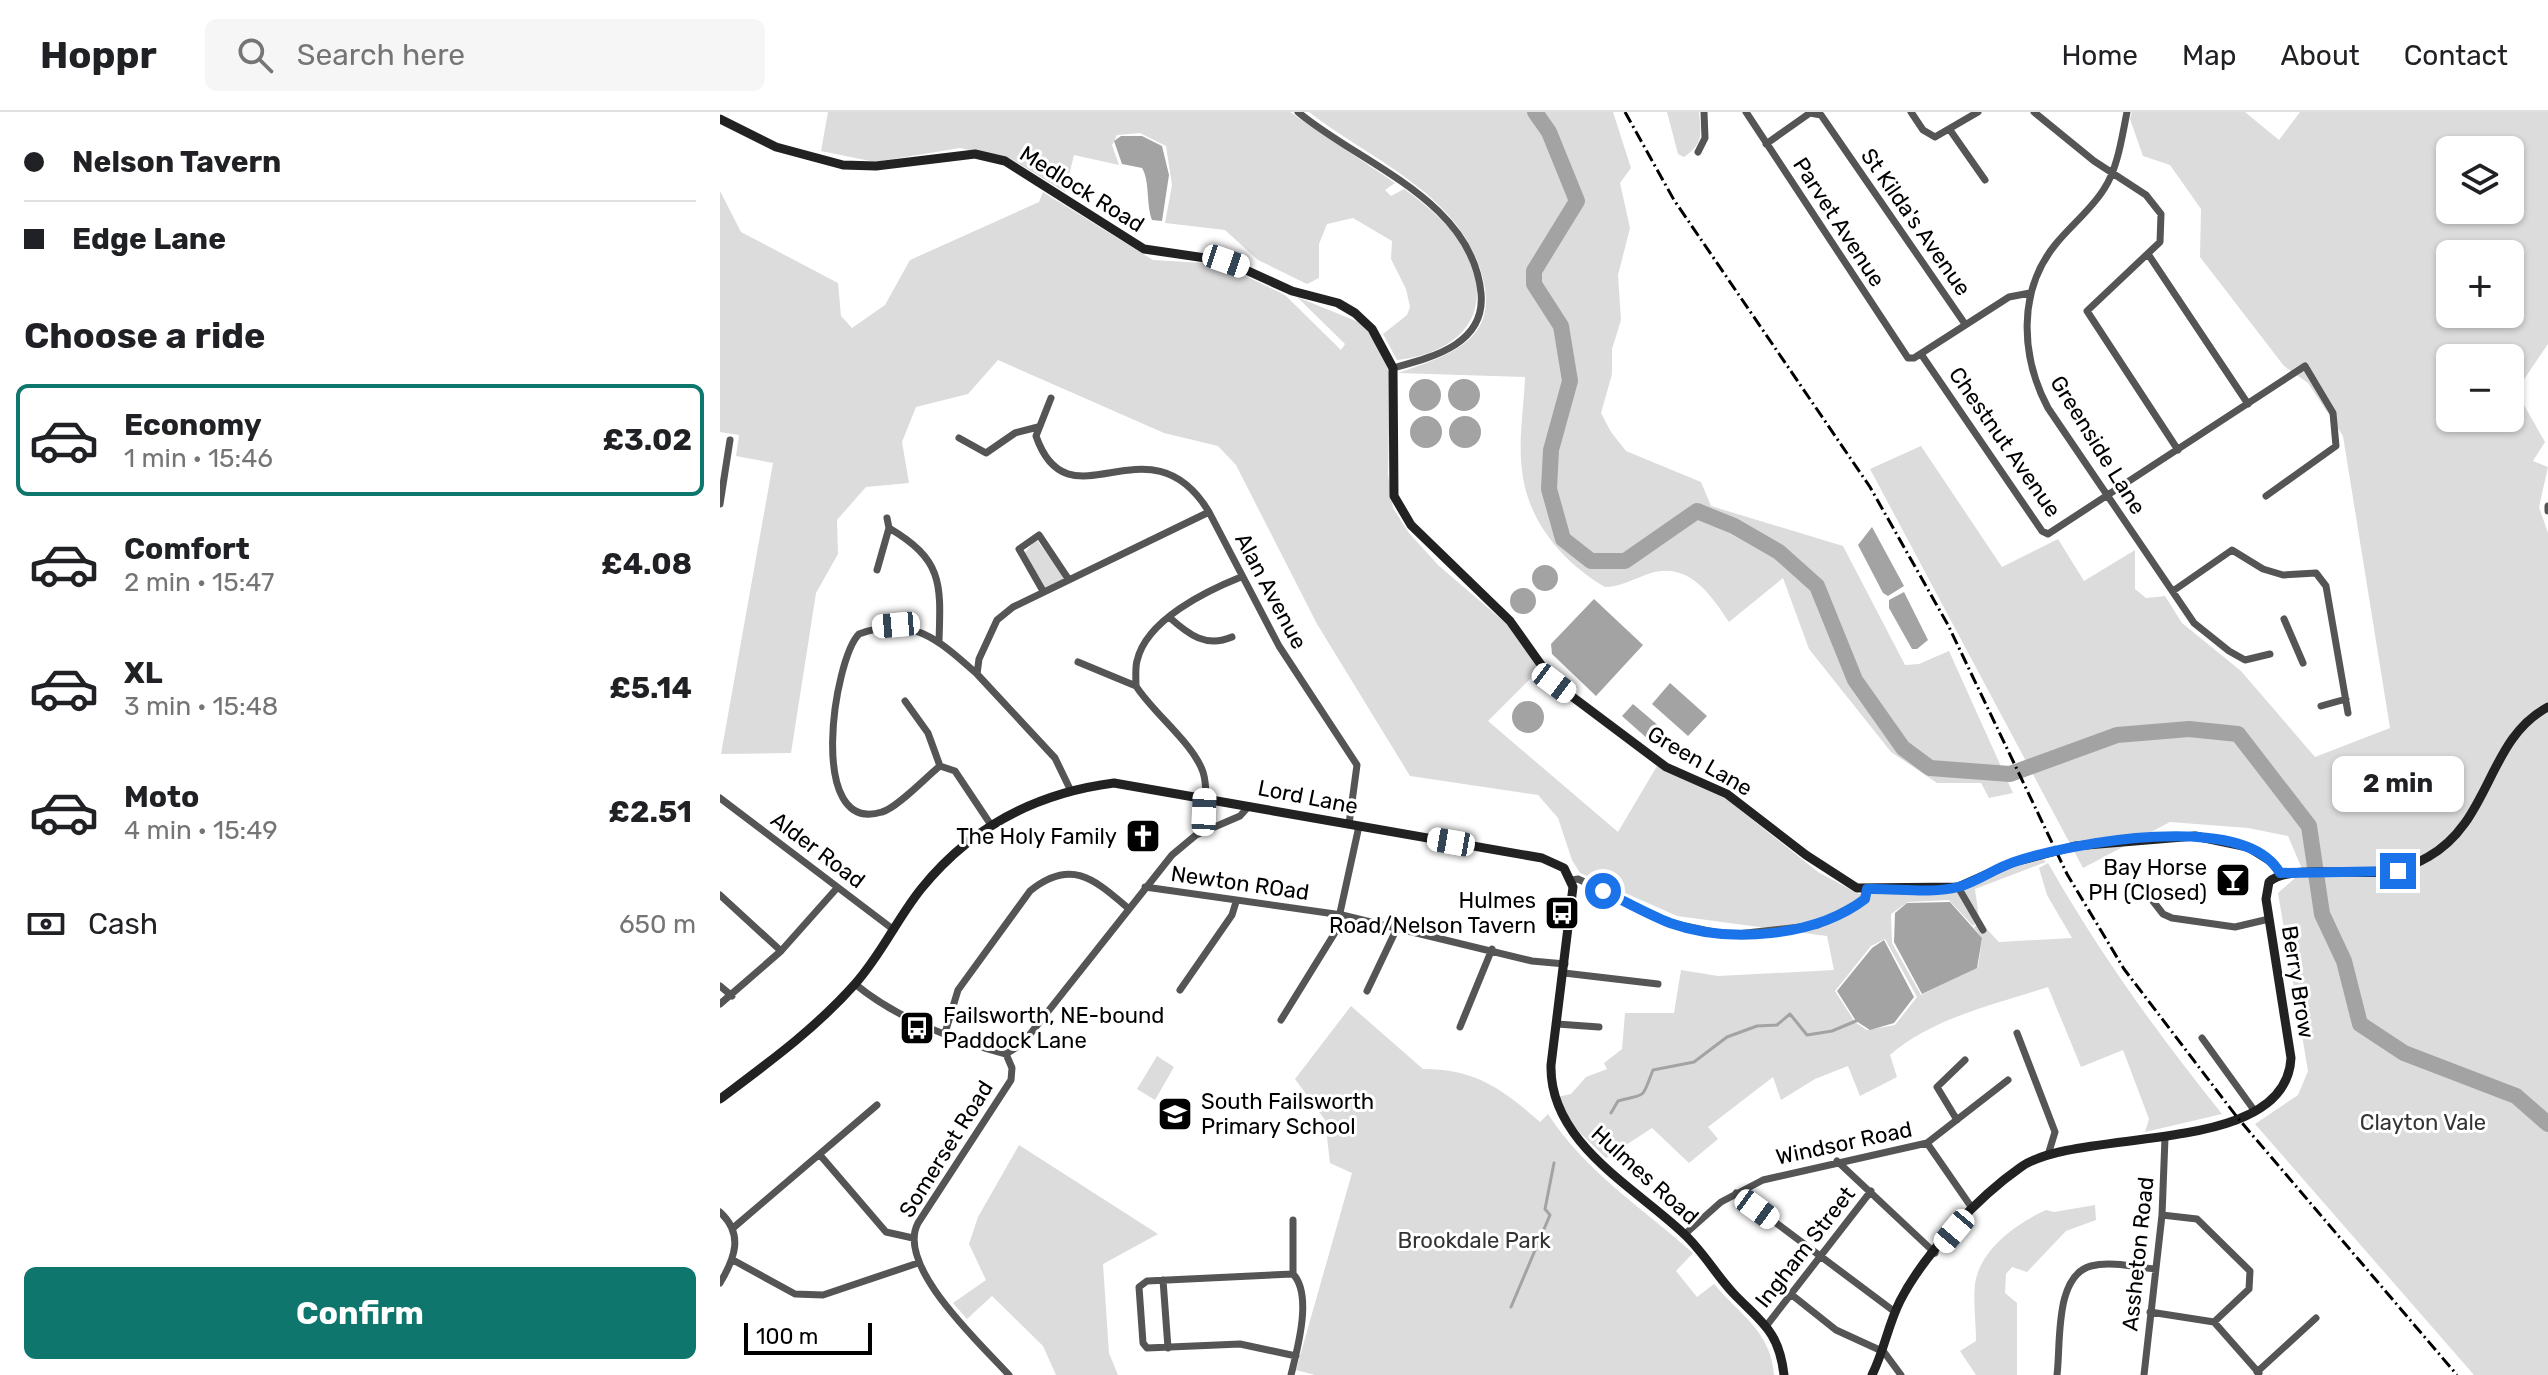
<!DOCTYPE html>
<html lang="en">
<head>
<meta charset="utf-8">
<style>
	:root { --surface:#fff; --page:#f6f6f6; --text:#202124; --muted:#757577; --line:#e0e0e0; --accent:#0f766e }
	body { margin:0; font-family:Rubik,sans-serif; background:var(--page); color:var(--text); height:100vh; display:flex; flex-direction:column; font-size:30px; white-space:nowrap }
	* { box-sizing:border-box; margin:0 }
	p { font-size:26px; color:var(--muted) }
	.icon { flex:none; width:44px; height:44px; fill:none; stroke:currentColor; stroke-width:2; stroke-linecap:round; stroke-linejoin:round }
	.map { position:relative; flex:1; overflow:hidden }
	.drawer { display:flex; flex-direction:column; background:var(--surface); width:720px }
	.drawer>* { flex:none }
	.guide { display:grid; align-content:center; height:176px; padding:0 24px; background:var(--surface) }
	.tools { position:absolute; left:1716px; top:24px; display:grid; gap:16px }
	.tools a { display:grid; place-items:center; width:88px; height:88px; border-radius:12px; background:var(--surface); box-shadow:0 2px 6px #0004; font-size:40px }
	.scale { position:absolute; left:24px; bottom:20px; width:128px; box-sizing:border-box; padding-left:8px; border:4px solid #000; border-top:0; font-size:22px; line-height:28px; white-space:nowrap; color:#000; -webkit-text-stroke:6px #fff; paint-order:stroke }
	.end { position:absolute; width:36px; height:36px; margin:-18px; border:10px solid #1a73e8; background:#fff; box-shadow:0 0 0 4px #fff }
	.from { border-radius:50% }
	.bubble { position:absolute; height:56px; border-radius:12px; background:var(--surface); box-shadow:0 2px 6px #0004; font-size:26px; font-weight:700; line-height:56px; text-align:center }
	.car { position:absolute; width:24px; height:48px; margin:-24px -12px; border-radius:10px; box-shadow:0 0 6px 2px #0007; background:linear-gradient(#fff 24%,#345 0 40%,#fff 0 76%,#345 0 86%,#fff 0) }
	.guide b { display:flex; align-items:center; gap:28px; height:76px; font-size:30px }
	.guide b+b { border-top:2px solid var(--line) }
	.guide i { width:20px; height:20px; background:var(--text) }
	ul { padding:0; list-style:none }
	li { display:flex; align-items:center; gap:24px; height:112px; margin:0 16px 12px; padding:0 8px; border:4px solid transparent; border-radius:12px }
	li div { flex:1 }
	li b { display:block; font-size:30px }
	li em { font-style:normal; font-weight:700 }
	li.selected { border-color:var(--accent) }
	li>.icon { width:72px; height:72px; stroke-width:1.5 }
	h2 { padding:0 24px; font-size:36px; line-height:96px }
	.pay { display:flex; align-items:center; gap:20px; height:88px; padding:0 24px; font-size:30px }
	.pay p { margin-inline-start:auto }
	.button { display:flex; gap:16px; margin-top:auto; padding:16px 24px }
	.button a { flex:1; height:92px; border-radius:12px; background:var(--accent); color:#fff; font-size:32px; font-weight:700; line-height:92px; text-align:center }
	header { display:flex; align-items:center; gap:48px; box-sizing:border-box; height:112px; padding:0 40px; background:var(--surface); border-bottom:2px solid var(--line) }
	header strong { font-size:38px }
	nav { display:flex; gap:44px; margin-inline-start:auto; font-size:28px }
	.search { width:560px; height:72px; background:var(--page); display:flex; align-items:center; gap:20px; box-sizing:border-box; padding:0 28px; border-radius:12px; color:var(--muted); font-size:30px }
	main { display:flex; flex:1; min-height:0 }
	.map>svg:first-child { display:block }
	.green { fill:#dcdcdc; fill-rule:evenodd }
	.water { fill:#a3a3a3 }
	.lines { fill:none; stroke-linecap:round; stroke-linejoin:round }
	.stream { stroke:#a3a3a3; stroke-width:3 }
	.river { stroke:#a3a3a3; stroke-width:16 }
	.street { stroke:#555; stroke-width:7 }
	.secondary { stroke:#222; stroke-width:9 }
	.rail { stroke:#000; stroke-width:3; stroke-dasharray:12 4 2 4; stroke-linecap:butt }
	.route { stroke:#1a73e8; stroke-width:10 }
	.labels { text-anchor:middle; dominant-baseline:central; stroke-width:6; stroke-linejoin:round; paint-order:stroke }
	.street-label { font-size:22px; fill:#000; stroke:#fff }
	.poi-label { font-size:22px; fill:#000; stroke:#fff; text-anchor:end }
	.park-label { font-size:22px; fill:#333; stroke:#fff }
</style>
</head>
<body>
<header>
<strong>Hoppr</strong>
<div class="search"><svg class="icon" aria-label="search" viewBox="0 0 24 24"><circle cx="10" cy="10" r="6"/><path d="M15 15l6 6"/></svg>Search here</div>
<nav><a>Home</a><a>Map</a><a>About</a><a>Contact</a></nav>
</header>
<main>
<section class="drawer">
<div class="guide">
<b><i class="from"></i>Nelson Tavern</b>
<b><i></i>Edge Lane</b>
</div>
<h2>Choose a ride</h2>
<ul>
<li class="selected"><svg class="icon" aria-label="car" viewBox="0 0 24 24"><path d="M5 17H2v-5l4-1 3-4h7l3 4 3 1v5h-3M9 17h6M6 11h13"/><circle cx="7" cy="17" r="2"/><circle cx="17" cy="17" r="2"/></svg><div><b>Economy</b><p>1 min · 15:46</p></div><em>£3.02</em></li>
<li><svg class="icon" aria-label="car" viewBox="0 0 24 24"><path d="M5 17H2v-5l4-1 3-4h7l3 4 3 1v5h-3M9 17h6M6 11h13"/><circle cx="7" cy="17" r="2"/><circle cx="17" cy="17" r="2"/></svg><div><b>Comfort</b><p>2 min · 15:47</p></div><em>£4.08</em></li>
<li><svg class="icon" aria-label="car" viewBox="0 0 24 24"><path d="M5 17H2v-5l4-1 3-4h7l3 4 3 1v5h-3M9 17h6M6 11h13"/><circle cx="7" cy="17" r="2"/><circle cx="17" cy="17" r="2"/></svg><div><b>XL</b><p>3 min · 15:48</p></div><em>£5.14</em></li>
<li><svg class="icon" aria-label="car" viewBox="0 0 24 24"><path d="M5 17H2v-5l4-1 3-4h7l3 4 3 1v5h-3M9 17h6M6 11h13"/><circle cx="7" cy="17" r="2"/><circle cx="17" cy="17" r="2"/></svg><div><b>Moto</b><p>4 min · 15:49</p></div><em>£2.51</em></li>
</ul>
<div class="pay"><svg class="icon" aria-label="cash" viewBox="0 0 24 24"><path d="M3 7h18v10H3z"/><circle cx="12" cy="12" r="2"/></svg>Cash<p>650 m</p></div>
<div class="button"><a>Confirm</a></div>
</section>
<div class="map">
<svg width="1828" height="1263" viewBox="0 0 1828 1263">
	<rect width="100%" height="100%" fill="#fff"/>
	<path class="green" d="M 108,0 L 570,0 L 675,71 L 665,78 L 671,84 L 684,77 C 709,95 738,119 750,149 C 774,209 732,242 677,248 L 663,222 L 687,203 L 690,195 L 686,177 L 671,147 L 672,129 L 633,106 L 607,112 L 599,132 L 599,166 L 587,172 L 538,148 L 505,118 L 445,111 L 452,73 L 446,34 L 420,21 L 397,23 L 392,33 L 399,53 L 354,43 L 345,80 L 291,47 L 240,36 L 155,50 L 101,39 Z
		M 589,0 L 893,0 L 911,56 L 900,71 L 910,116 L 898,163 L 901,208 L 892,237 L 892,262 L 881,301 L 891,320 L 906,339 L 981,370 L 991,394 L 1123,434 L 1185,553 L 1199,552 L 1229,539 L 1293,681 L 1269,686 L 1261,671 L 1217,671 L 1171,640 L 1089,537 L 1063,466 L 1009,510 C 990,481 967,448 928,462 C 914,467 899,475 885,475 C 842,450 807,408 802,358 C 798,327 804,295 805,265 L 678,261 C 723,245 777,231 764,171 C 745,83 653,50 589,0 Z
		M 947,0 L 979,0 C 981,21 984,32 964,45 L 958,42 Z
		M 1412,0 L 1525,0 L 1559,28 L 1580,0 L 1828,0 L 1828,232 L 1796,279 L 1825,330 L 1813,349 L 1828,355 L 1819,395 L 1828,421 L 1828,1263 L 1754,1263 L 1535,1012 L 1578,983 L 1588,959 L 1558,781 L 1583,759 L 1568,724 L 1528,716 L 1450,710 L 1363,756 L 1150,357 L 1201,334 L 1282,455 L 1338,427 L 1364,469 L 1415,438 L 1415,477 L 1426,486 L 1445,484 L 1462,511 L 1521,559 L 1595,645 L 1670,616 L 1623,324 L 1588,271 L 1564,254 L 1480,145 L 1481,97 L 1450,53 L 1423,44 L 1410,7 ZM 1730,38 L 1790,38 L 1790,98 L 1730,98 ZM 1730,142 L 1790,142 L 1790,202 L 1730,202 ZM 1730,246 L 1790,246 L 1790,306 L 1730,306 Z
		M 0,79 L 21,120 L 118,171 L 121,204 L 132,216 L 165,193 L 190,148 L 319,90 L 323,80 L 433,148 L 501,152 L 565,183 L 621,238 L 625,232 L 577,185 L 641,211 L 661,237 L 670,263 L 668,362 L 673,396 L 689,421 L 718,453 L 789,514 L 820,557 L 768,609 L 898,720 L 937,654 L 1004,685 L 1098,760 L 1139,782 L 1226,777 L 1322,746 L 1326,750 L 1255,777 L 1259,806 L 1253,814 L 1229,788 L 1188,790 L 1171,802 L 1172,831 L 1201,883 L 1258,855 L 1262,826 L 1254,816 L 1259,809 L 1279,830 L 1352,826 L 1327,783 L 1319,756 L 1328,751 C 1380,842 1437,921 1502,1002 L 1425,1020 L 1429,1007 L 1403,938 L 1361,955 L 1328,875 C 1276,892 1212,906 1170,943 L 1177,965 L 1140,984 L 1128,954 L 1095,967 L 1061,988 L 1053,965 L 988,1015 L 998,1027 L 969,1051 L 932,1016 L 886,1046 L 849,1010 L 837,985 L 851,982 L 866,965 L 887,957 L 884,951 L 902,937 L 905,901 L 954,901 L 961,858 L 998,864 L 1114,858 L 1107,824 L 957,804 L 860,761 L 852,748 L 838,706 L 818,683 L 690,664 L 597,512 L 516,353 L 498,334 L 444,321 L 278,248 L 248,282 L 196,295 L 182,330 L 189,371 L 146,375 L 117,408 L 118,442 L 96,481 L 71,641 L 1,642 L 53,351 L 16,344 L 19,323 L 0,320 ZM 1165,827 L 1197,885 L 1175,913 L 1147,918 L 1135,910 L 1115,879 L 1151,834 Z
		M 316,427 L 346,467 L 325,477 L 304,442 Z
		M 631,894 L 703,957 C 756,957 782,977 820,1010 L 828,1002 C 865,1059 922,1096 973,1141 L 956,1159 L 977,1185 L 994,1172 C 1019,1202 1051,1219 1054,1263 L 595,1263 L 576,1258 L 632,1061 L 610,1051 L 605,1008 L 575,967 Z
		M 437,944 L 454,955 L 435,988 L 417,977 Z
		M 299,1033 L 438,1122 L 383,1152 L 389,1241 L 398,1263 L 336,1263 L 323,1234 L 272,1184 L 247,1207 L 233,1191 L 266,1168 L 249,1132 L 258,1105 Z
		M 1375,1093 L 1376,1108 L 1346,1119 L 1307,1160 L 1292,1155 L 1286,1162 L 1285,1181 L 1297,1191 L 1297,1263 L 1256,1263 L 1240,1239 L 1256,1229 C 1256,1211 1253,1190 1255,1172 C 1260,1137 1297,1111 1326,1098 L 1334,1100 Z"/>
	<path class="water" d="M 401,24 L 422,24 L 442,34 L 449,63 L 442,109 L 432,108 C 426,92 430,69 422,56 L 402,52 L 394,29 Z
		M689 283a16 16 0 1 1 32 0a16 16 0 1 1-32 0Z
		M728 283a16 16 0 1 1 32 0a16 16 0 1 1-32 0Z
		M690 320a16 16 0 1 1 32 0a16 16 0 1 1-32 0Z
		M729 320a16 16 0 1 1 32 0a16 16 0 1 1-32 0Z
		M 1152,415 L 1184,474 L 1168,484 L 1163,481 L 1138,433 Z
		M812 466a13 13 0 1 1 26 0a13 13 0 1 1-26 0Z
		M790 489a13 13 0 1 1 26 0a13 13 0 1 1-26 0Z
		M 1184,480 L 1208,528 L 1197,537 L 1192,537 L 1169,496 L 1169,488 Z
		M 874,487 L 923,533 L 876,584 L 832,542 L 831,532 Z
		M 950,571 L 987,604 L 968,624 L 932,592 Z
		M792 605a16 16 0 1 1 32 0a16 16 0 1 1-32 0Z
		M 913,592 L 940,615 L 929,628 L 902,604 Z
		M 1230,790 L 1262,826 L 1257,856 L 1202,882 L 1174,830 L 1175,801 L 1187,791 Z
		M 1164,828 L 1194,885 L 1174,911 L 1150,918 L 1136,909 L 1117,879 L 1152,836 Z"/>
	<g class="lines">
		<path class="stream" d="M 891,1001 L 898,989 C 928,981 921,988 933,958 L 974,950 L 1007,925 L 1037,914 L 1057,913 L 1070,902 L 1087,923 L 1112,919 L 1136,909
			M 791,1195 L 830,1103 L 825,1097 L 834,1051"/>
		<path class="river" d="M 815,0 L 829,20 L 857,89 L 814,159 L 814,172 L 841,214 L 850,269 L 831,338 L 829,377 L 843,427 L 871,449 L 905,449 L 977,399 L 1014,414 L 1059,440 L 1097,474 L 1135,568 L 1183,636 L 1210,656 L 1290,662 L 1397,623 L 1469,617 L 1518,622 L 1589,714 L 1602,802 L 1624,849 L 1640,912 L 1684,941 L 1796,984 L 1828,1012"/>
		<path class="street" d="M 578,0 C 640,52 752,88 761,181 C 766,232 713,245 673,256
			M 1026,0 L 1188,246 L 1194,246 L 1289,185 L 1310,181
			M 1191,0 L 1203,18 L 1215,25 L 1258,0
			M 1314,0 L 1374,49 L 1426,83 L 1441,102 L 1440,130 L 1367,199 L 1458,338
			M 1407,0 C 1402,24 1398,56 1384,77 C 1371,98 1350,114 1335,133 C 1297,180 1301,245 1328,296 L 1474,511 L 1509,539 L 1525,548 L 1550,542
			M 1230,18 L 1265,68
			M 1046,32 L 1090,1 L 1101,3 L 1245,212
			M 978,40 L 985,26 L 984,0
			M 1428,142 L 1528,292
			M 1201,242 L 1322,419 L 1328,422 L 1585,254 L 1613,301 L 1616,334 L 1546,384
			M 331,286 L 316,324 C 349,419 429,301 489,400
			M 239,326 L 266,341 L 295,321 L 318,315
			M 0,392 L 10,328
			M 1828,394 L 1828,399
			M 169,416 C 223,448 221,471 219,529
			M 157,458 L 169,416 L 167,406
			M 323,479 L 299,437 L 319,423 L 349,468
			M 1453,479 L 1512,438 L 1543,457 L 1563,463 L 1596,461 L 1606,474 L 1628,601
			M 449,505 C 469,523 486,536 512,525
			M 1564,507 L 1583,551
			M 358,550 L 416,574
			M 257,562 C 219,528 192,503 139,522 C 114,547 86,724 162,700 C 177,696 206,665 220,654 L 235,659 L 271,713
			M 185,589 L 208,621 L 220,654
			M 1601,594 L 1626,587
			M 350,677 L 335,646 L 257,562 L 259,547 L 277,508 L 293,495 L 489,400 L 559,534 L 637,653 L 629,712
			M 0,686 L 174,818
			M 490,716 C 483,697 489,678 483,660 C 473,631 433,601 416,574 C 416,566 415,556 417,549 C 426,508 486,479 521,465
			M 852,768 L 858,767 L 951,811 L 1008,823 L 1098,813 L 1145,787 L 1147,777
			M 425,775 L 622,803 L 812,849 L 845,852
			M 1238,775 L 1263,818
			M 0,783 L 61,839
			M 1429,784 L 1443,802 L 1452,806 L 1515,815 L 1549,807
			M 844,861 L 938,872
			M 135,872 C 176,906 235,929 286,942 L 303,931 L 452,743 L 476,723 L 520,704 L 529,694
			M 0,874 L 12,884
			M 460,878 L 512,803 L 516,790
			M 647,879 L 677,816
			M 0,892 L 61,839 L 117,776
			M 561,908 L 616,819 L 639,714
			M 837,912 L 879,915
			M 740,915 L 772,837
			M 225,921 L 238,878 L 310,779 C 351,746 374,767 408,796
			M 1297,921 L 1335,1020 L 1328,1043
			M 1482,926 L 1534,998
			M 286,942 L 292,956 L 291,968 L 198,1111 C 175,1154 261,1232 289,1263
			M 1237,1008 L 1217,975 L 1245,948
			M 1207,1031 L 1252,1096
			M 100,1043 L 166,1120 L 193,1126
			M 1117,1049 L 1215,1141
			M 1016,1081 L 1175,1200
			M 0,1100 C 24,1122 15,1146 0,1171
			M 573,1108 L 573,1162
			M 13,1116 L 157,993
			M 965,1122 L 1001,1090 L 1043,1068 L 1207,1031 L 1288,968
			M 13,1148 L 75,1182 L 103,1183 L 198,1151
			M 573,1162 L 427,1169 L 419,1175 L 423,1231 L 427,1236 L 520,1232 L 576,1244
			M 443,1168 L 448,1236
			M 1072,1183 L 1116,1218 L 1164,1240 L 1181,1263
			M 1430,1200 L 1494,1210 L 1529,1177 L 1530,1159 L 1477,1107 L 1442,1103
			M 1494,1210 L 1539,1261
			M 1047,1213 L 1151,1079
			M 1537,1260 L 1596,1206
			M 571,1263 C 577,1238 593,1183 573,1162
			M 1337,1263 C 1341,1232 1334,1164 1371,1154 C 1390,1149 1416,1155 1435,1157
			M 1424,1263 L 1442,1103 L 1445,1026"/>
		<path class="secondary" d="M 0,7 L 56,35 L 123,53 L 156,54 L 255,42 L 285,49 L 424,137 L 506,149 L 572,179 L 618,191 L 635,201 L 652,217 L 673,256 L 674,384 L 691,413 L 790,509 L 834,571 L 946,655 L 1007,682 L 1086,743 L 1137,776 L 1238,775 L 1294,750 L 1355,734 L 1475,724 L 1528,735 L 1552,750 L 1560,761
			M 0,987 C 48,951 95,917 135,872 C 161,843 177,807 201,777 C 251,715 316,681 394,671 L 822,746 L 844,756 L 853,775 L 831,953 C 829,1030 913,1074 963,1121 C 983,1139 996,1163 1014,1182 C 1042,1211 1059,1219 1064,1263
			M 1152,1263 C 1164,1239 1168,1213 1180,1189 C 1204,1142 1258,1085 1301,1055 C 1359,1014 1566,1046 1571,946 L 1546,787 L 1549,770 C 1570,751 1641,765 1674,759 C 1685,758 1698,750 1708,745 C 1771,710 1767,627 1828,595"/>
		<path class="rail" d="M 905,0 L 954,88 L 1150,375 L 1228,513 L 1347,762 L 1404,857 L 1517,1005 L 1737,1263"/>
	</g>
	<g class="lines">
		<path class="route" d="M 883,779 C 905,789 927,802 950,811 C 1009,832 1095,825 1145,787 L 1147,777 C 1175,776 1211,782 1238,775 C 1257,770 1275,756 1294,750 C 1350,731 1525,698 1560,761 L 1678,759"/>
	</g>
	<defs>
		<g id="church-square" transform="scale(1.8)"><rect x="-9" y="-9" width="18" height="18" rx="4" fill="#000" stroke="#fff"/><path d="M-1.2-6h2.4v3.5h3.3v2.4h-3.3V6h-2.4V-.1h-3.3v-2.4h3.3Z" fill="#fff"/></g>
		<g id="bar-square" transform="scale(1.8)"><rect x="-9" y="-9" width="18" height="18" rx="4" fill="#000" stroke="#fff"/><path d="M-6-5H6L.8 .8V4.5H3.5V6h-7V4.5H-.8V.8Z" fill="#fff"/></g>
		<g id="bus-square" transform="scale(1.8)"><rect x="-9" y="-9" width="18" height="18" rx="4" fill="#000" stroke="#fff"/><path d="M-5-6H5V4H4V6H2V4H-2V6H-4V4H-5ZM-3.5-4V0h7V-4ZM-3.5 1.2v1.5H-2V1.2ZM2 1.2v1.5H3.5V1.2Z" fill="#fff"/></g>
		<g id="school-square" transform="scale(1.8)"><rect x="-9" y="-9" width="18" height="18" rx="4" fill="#000" stroke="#fff"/><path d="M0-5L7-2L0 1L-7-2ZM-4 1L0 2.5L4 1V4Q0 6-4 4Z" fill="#fff"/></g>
	</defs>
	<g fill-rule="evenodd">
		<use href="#church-square" x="423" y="724"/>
		<use href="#bar-square" x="1513" y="768"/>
		<use href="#bus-square" x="842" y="801"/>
		<use href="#bus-square" x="197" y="916"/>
		<use href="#school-square" x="455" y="1002"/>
	</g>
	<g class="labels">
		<g class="street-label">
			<text transform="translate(362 77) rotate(32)">Medlock Road</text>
			<text transform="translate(1119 110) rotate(57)">Parvet Avenue</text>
			<text transform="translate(1196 110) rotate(55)">St Kilda's Avenue</text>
			<text transform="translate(1285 330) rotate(55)">Chestnut Avenue</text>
			<text transform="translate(1378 333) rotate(58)">Greenside Lane</text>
			<text transform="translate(551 479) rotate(62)">Alan Avenue</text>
			<text transform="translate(980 649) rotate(30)">Green Lane</text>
			<text transform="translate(588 685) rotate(11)">Lord Lane</text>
			<text transform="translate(98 738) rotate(37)">Alder Road</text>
			<text transform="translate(520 771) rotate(8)">Newton ROad</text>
			<text transform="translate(1578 870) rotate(81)">Berry Brow</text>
			<text transform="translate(1124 1031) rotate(-12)">Windsor Road</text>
			<text transform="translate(226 1037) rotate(-58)">Somerset Road</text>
			<text transform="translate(925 1063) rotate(42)">Hulmes Road</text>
			<text transform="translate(1085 1135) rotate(-52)">Ingham Street</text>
			<text transform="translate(1418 1142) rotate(-84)">Assheton Road</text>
		</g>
		<g class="poi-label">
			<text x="397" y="724">The Holy Family</text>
			<text x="1487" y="755">Bay Horse<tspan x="1487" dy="25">PH (Closed)</tspan></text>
			<text x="816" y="788">Hulmes<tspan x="816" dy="25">Road/Nelson Tavern</tspan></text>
			<text x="223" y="903" text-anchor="start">Failsworth, NE-bound<tspan x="223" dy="25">Paddock Lane</tspan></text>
			<text x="481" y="989" text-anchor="start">South Failsworth<tspan x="481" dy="25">Primary School</tspan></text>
		</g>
		<g class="park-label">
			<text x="1703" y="1010">Clayton Vale</text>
			<text x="754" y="1128">Brookdale Park</text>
		</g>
	</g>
</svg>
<div class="tools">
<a><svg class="icon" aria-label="layers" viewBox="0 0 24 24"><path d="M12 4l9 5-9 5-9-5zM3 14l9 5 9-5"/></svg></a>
<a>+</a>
<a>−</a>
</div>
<div class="scale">100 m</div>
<i class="end from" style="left:883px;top:779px"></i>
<i class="end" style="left:1678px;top:759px"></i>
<div class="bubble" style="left:1612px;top:644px;width:132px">2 min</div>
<i class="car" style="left:506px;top:149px;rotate:109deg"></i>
<i class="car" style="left:176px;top:513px;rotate:265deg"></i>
<i class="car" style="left:834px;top:571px;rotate:127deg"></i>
<i class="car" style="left:484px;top:700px;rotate:2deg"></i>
<i class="car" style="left:731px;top:730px;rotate:280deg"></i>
<i class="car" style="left:1037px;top:1097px;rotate:126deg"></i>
<i class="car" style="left:1234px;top:1119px;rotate:220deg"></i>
</div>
</main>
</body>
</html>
